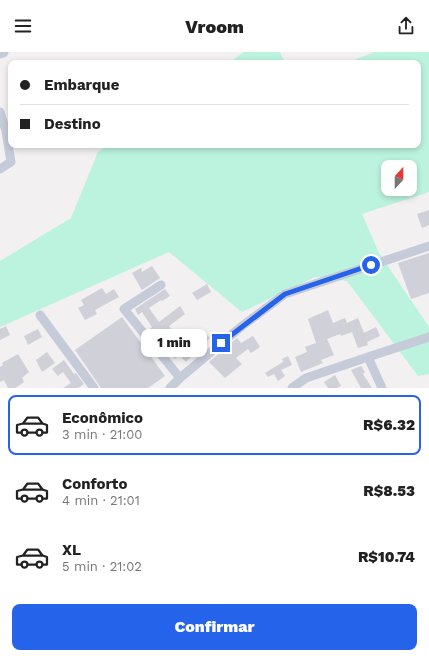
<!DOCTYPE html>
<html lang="pt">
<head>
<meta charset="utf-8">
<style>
	:root { --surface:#fff; --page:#f6f6f6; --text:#222; --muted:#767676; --line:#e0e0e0; --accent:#2563eb }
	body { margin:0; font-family:"Work Sans",sans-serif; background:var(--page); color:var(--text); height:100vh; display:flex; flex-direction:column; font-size:15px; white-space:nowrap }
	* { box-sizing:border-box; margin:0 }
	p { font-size:13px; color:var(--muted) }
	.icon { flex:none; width:22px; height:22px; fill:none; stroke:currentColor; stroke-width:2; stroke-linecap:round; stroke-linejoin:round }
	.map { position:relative; height:336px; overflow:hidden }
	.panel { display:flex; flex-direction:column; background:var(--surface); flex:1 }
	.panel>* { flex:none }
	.hud { position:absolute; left:8px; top:8px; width:413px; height:88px; border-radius:8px; box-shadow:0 2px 6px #0003; display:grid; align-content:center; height:88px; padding:0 12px; background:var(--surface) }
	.needle { width:26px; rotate:21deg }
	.fabs { position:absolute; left:381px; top:108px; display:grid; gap:8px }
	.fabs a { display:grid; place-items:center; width:36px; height:36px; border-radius:8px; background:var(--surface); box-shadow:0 2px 6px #0003; font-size:20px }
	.end { position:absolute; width:18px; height:18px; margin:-9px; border:5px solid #2563eb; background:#fff; box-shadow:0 0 0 2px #fff }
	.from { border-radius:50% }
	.bubble { position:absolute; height:28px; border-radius:8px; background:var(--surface); box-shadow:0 2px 6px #0003; font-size:13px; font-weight:800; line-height:28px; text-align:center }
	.hud b { display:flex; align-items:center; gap:14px; height:38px; font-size:15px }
	.hud b+b { border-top:1px solid var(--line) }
	.hud i { width:10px; height:10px; background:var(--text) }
	ul { padding:7px 0 0; list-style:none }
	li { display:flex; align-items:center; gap:12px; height:60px; margin:0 8px 6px; padding:0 4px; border:2px solid transparent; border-radius:8px }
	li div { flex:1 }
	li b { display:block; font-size:15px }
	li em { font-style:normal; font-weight:800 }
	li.on { border-color:var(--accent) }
	li>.icon { width:36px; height:36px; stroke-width:1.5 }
	.button { display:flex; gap:8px; margin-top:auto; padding:8px 12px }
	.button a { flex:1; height:46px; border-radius:8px; background:var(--accent); color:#fff; font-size:16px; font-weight:800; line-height:46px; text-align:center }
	header { display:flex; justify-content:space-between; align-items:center; height:52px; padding:0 12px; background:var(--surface); font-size:18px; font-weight:800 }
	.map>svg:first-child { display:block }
	.green { fill:#bbf3df; fill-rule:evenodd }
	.building { fill:#cfd0d8 }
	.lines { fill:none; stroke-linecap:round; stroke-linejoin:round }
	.minor { stroke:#c5cbd8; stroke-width:9 }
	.tertiary { stroke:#c5cbd8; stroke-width:11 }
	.route { stroke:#2563eb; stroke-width:5 }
</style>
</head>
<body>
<header><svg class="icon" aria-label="menu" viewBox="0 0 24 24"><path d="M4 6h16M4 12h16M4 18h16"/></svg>Vroom<svg class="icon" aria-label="share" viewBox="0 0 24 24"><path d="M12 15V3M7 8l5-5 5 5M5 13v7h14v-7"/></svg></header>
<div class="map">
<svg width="429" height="336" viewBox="0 0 429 336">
	<rect width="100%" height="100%" fill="#f2f0f0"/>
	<path class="green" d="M 244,0 L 280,0 L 285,11 L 228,11 Z
		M 374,0 L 429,0 L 429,140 L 362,162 L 379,201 L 429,275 L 429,322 L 418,324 L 347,229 L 315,225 L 242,260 L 169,200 L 0,275 L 0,209 L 71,166 L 98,100 L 108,93 L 418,93 L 418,11 L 347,11 ZM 388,115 L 410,115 L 410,137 L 388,137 Z"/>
	<path class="building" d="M 429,158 L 429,173 L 422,176 L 417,162 Z
		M 429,201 L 429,241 L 411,247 L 398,211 Z
		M 152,214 L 160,226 L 142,238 L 132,221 L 141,216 L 142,220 Z
		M 207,232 L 211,240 L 197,248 L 192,241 Z
		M 102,236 L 106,242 L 114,237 L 119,245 L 95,258 L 97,262 L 85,268 L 78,256 L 84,253 L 81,248 Z
		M 165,237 L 170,244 L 162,249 L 161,248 L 149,256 L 159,270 L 180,254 L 185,262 L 169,274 L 171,277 L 167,280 L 174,292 L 178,288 L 186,296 L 203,279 L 210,286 L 186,310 L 179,303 L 175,307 L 167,299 L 168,298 L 160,285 L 157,287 L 150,277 L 152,275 L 142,260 L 138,263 L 135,257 Z
		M 328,258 L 333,271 L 345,266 L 347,271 L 358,266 L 364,281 L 376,275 L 380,284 L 367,290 L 368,293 L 358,296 L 352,280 L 341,284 L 340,282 L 327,287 L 334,303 L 321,308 L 323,311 L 301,320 L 295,305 L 307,300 L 305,295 L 316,291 L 308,267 Z
		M 122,265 L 165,324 L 148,336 L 101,336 L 75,298 Z
		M 6,274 L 10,283 L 0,288 L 0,277 Z
		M 38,277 L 42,285 L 28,293 L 24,284 Z
		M 253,284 L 260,295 L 251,301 L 248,297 L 236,306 L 242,312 L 225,326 L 209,310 L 237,286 L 241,291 Z
		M 47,300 L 55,311 L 42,320 L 36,308 Z
		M 18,302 L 29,320 L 22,326 L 24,330 L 15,336 L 8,336 L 4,328 L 0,330 L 0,315 L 3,313 L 2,311 Z
		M 288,304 L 292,313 L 281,318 L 285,324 L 278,329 L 274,322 L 268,325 L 265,321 L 283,310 L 282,307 Z
		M 64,308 L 74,322 L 76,321 L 84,332 L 78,336 L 63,336 L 71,331 L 63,320 L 58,324 L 52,317 Z
		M 361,314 L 365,320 L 363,322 L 372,336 L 361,336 L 351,318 Z
		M 335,323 L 341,334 L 337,336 L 328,336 L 324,330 Z"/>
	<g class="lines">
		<path class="minor" d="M 0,60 L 6,79 L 11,110 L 0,117
			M 161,233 L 124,257 L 180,326
			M 40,263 L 94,336
			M 368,305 L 429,285
			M 170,336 L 180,326 L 242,274 L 285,242 L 429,194
			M 292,336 L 306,326 L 368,305 L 382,336"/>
		<path class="tertiary" d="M 0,1 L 3,0"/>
	</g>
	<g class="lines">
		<path class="route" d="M 221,291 L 285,242 L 371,213"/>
	</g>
</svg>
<div class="fabs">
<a><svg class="needle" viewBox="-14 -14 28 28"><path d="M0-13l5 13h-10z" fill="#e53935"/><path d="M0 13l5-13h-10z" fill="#767676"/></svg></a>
</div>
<i class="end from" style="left:371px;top:213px"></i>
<i class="end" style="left:221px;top:291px"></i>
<div class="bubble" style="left:141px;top:277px;width:66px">1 min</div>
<div class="hud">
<b><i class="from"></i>Embarque</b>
<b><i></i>Destino</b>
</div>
</div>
<section class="panel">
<ul>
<li class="on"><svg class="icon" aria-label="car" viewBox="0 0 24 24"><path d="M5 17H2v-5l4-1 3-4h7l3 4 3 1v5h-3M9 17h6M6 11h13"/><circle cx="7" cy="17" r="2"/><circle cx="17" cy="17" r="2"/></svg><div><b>Econômico</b><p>3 min · 21:00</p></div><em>R$6.32</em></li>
<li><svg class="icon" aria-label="car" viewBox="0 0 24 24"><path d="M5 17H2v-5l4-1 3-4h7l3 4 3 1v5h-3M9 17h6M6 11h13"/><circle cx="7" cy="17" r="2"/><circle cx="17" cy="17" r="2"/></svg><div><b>Conforto</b><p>4 min · 21:01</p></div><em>R$8.53</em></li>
<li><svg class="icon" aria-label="car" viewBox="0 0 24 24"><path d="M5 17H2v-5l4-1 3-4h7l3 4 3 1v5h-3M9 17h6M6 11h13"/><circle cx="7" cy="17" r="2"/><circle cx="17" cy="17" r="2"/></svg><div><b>XL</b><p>5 min · 21:02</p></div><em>R$10.74</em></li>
</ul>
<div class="button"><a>Confirmar</a></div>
</section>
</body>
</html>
